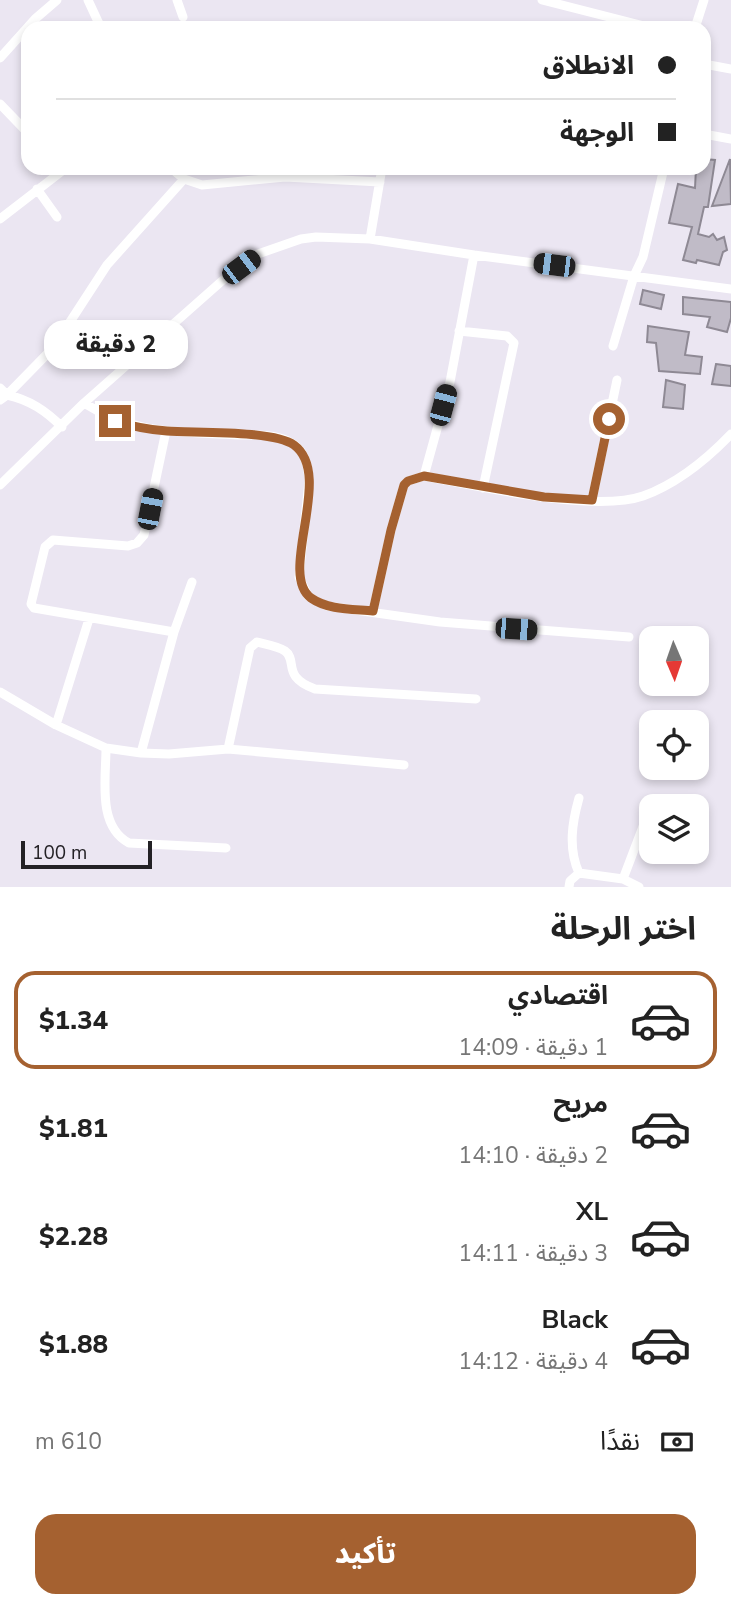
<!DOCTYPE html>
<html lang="ar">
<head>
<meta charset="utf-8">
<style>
	:root { --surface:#fff; --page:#f2f2f2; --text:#222; --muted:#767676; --line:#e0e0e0; --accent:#a56130 }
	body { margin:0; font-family:"Nunito Sans","Noto Sans Arabic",sans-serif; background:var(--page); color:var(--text); direction:rtl; height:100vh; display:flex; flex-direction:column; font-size:26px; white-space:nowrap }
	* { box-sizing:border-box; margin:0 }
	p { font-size:23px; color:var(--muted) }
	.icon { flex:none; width:38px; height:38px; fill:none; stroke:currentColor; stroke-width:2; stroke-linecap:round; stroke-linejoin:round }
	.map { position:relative; height:887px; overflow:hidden; direction:ltr }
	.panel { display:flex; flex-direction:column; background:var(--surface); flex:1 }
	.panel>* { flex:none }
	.top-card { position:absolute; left:21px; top:21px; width:690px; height:154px; border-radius:21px; box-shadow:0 4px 10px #0003; direction:rtl; display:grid; align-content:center; height:154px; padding:0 35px; background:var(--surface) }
	.needle { width:46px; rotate:178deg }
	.controls { position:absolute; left:639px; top:626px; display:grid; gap:14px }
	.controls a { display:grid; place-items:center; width:70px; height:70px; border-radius:14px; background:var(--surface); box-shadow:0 4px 10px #0003; font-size:35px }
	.scale { position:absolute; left:21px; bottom:18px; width:131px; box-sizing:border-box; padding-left:7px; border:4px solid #232125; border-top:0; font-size:19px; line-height:24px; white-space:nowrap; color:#232125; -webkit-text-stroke:5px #ebe6f2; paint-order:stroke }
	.end { position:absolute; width:32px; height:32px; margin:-16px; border:9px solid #a56130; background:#fff; box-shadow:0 0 0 4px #fff }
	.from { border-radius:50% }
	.bubble { position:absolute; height:49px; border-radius:21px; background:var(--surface); box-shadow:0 4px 10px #0003; font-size:23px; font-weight:800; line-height:49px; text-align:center; direction:rtl }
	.car { position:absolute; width:21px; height:42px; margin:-21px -10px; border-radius:9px; box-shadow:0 0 5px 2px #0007; background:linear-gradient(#222 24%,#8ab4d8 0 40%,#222 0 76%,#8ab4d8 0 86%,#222 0) }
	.top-card b { display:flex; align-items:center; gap:24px; height:66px; font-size:26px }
	.top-card b+b { border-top:2px solid var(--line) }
	.top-card i { width:18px; height:18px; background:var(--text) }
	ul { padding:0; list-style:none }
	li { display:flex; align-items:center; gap:21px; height:98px; margin:0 14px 10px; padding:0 21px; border:4px solid transparent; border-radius:21px }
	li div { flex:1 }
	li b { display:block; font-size:26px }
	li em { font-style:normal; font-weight:800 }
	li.on { border-color:var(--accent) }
	li>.icon { width:63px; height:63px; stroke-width:1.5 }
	h2 { padding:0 35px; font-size:32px; line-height:84px }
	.pay { display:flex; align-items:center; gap:18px; height:77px; padding:0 35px; font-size:26px }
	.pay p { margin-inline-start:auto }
	.button { display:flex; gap:14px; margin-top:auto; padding:14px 35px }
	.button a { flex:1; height:80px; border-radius:21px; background:var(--accent); color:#fff; font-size:28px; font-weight:800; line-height:80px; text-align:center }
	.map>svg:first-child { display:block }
	.building { fill:#c0bbc7; stroke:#8e8994; stroke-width:2 }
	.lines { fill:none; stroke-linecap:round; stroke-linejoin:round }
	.street { stroke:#fff; stroke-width:9 }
	.route { stroke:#a56130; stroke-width:9 }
</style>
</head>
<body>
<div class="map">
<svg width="731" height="887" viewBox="0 0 731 887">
	<rect width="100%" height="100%" fill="#ebe6f2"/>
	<path class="building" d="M 704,159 L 715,160 L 708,207 L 704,207 L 698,234 L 709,237 L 713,234 L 717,240 L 724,237 L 727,250 L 723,252 L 719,265 L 697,260 L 696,263 L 683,260 L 692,227 L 669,223 L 678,184 L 695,188 L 696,168 L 704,168 Z
		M 730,159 L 731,204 L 712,206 Z
		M 643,290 L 664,295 L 661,309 L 640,304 Z
		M 683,297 L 731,302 L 731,318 L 727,332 L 707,327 L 710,317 L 683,314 Z
		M 648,326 L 689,332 L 685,355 L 702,357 L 700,374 L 659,371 L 656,343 L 647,342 Z
		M 716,364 L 731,366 L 731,386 L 712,384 Z
		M 666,380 L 685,385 L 683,409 L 663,407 Z"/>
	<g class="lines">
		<path class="street" d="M 88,0 L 101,28
			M 177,0 L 183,17
			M 542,0 L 652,28
			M 695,28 L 704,0
			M 0,58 L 35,19 L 57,0
			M 704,64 L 731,69
			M 0,104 L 28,133
			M 704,134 L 731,139
			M 171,168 L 184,179 L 202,185 L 285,177 L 380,182
			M 37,189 L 57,217
			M 0,219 L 66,168
			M 370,239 L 382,168
			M 459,331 L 507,336 L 514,343 L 483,488
			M 613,346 L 634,276 L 643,257 L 664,168
			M 0,388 L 7,395 L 53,348 L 107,265 L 184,179
			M 0,400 L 7,395 C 30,400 46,411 62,427
			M 84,403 C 135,436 182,431 240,435 C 255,435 275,434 288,441 C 305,449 308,464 309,481 L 299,577 L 308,596 L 318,602 L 327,606 L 440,622 L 629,637
			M 166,431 L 144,535 L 137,543 L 128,546 L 53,540 L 45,547 L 31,604 L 34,608 L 174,632
			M 424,476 C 477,486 594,513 643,496 C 676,484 707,459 731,434
			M 0,485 L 84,403 L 223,280 L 258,254 L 301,239 L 316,237 L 370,239 L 474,255 L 731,289
			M 592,500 L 617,380
			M 373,611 L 391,530 L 404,485 L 408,481 L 424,476 L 450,382 L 474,255
			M 0,692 L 56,725 L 106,748 L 141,753 L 169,754 L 228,749 L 404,765
			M 56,725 L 89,619
			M 106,748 C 106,779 97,826 129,843 L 226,848
			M 228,749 L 250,648 L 257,642 C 264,644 278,646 285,651 C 298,660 281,677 315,689 L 476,699
			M 141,753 L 174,632 L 192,582
			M 579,873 C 568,848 572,823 579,798
			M 623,879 L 647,816
			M 569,887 L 570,881 L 579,873 L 623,879 L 639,887"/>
	</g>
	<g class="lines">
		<path class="route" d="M 115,421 C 131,426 150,430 167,431 C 195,433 274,430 294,445 C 335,475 277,573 311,598 C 328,610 352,609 373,611 L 391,530 L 404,485 L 408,481 L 424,476 L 544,497 L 592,500 L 609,419"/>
	</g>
</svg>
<div class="controls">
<a><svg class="needle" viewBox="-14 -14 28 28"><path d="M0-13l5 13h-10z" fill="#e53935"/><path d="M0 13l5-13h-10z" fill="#767676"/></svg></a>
<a><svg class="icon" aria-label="locate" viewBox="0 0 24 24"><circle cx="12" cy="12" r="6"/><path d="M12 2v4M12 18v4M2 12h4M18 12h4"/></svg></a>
<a><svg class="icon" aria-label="layers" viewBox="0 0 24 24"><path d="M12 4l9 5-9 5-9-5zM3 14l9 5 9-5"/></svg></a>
</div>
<div class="scale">100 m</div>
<i class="end from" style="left:609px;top:419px"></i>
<i class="end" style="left:115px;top:421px"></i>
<div class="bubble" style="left:44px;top:320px;width:144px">2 دقيقة</div>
<i class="car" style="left:554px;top:265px;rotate:277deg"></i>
<i class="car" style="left:241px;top:267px;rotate:53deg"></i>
<i class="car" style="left:443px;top:405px;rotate:15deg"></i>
<i class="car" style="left:150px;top:509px;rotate:11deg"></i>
<i class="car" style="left:516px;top:629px;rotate:94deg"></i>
<div class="top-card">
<b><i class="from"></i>الانطلاق</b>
<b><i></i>الوجهة</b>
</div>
</div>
<section class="panel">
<h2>اختر الرحلة</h2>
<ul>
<li class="on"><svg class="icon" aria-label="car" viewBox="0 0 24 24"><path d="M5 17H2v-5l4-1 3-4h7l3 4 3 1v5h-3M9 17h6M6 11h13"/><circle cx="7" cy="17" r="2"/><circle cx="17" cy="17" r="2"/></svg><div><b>اقتصادي</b><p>1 دقيقة · 14:09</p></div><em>$1.34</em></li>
<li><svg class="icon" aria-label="car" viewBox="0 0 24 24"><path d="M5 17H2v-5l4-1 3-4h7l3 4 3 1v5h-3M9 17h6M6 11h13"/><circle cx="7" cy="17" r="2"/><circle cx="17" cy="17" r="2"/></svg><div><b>مريح</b><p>2 دقيقة · 14:10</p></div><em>$1.81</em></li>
<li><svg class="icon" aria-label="car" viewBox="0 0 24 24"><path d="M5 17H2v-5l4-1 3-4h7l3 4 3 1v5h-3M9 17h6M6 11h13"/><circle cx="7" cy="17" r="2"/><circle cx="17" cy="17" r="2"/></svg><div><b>XL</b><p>3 دقيقة · 14:11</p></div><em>$2.28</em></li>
<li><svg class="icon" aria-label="car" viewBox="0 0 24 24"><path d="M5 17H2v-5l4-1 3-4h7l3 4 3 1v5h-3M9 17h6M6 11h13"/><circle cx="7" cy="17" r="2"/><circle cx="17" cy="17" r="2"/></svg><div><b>Black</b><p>4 دقيقة · 14:12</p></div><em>$1.88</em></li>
</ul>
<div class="pay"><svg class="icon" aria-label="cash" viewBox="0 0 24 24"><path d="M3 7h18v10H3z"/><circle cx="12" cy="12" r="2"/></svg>نقدًا<p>610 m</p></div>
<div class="button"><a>تأكيد</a></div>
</section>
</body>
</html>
